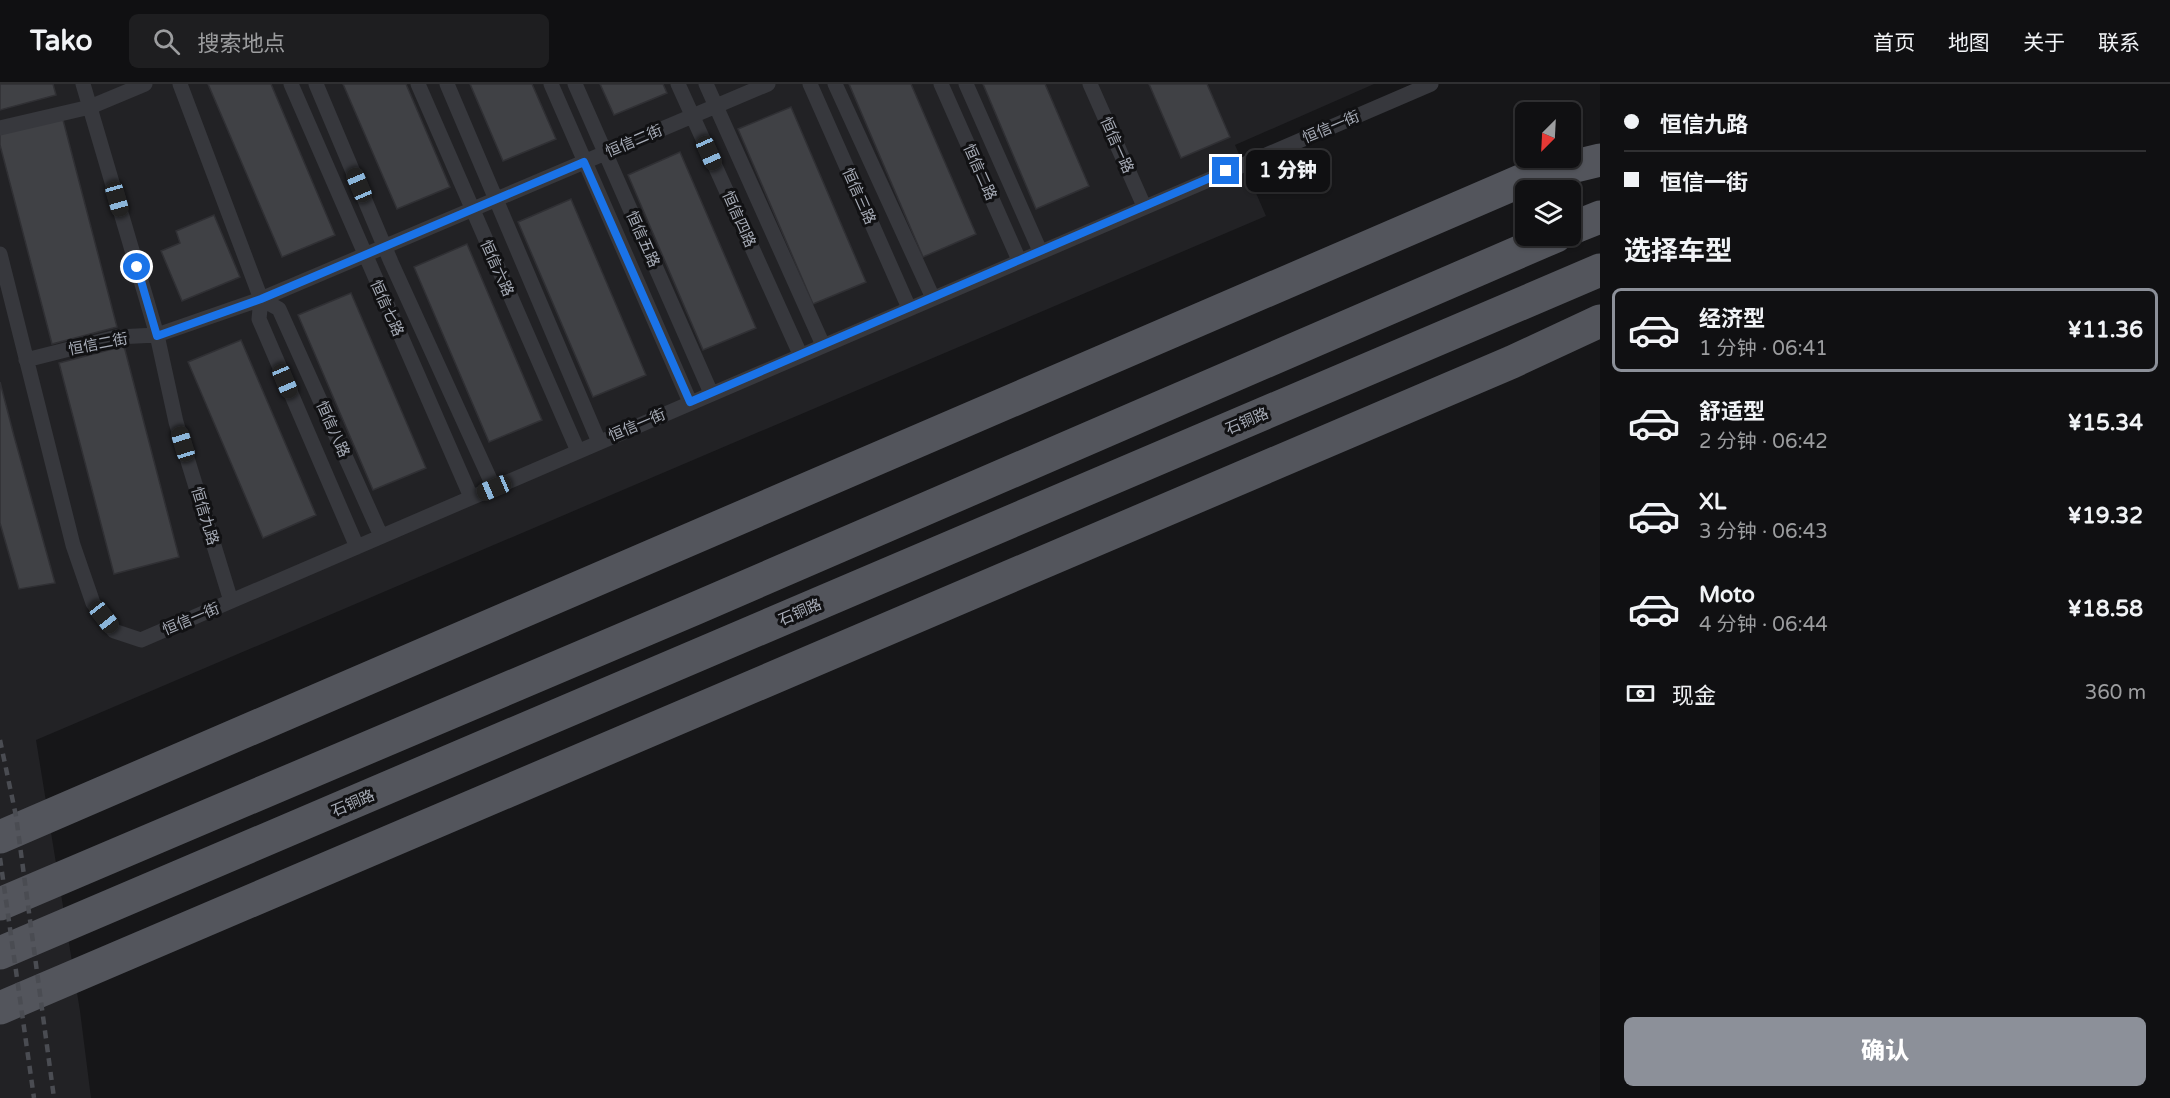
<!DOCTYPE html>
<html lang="zh">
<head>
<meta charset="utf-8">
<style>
	:root { --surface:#101012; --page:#1e1e20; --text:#f1f3f6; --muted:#9c9d9f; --line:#303032; --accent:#8c9099 }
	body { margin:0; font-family:"Varela Round","Noto Sans SC",sans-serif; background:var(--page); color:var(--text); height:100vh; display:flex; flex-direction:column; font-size:22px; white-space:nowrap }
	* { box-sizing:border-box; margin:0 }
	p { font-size:20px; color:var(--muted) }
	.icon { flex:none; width:33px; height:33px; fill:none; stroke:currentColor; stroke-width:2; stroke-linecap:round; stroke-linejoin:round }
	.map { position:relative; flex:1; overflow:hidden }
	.sheet { display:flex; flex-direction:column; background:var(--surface); width:570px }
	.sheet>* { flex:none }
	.guide { display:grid; align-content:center; height:132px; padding:0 24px; background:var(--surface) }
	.needle { width:39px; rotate:204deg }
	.tools { position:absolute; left:1515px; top:18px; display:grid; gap:12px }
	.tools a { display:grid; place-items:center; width:66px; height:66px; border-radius:9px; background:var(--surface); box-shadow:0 2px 4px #0004,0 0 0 2px var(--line); font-size:30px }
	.end { position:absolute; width:27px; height:27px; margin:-14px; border:8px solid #1a73e8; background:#fff; box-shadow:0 0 0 3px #fff }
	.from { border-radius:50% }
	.bubble { position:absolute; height:42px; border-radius:9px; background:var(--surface); box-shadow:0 2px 4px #0004,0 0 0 2px var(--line); font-size:20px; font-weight:800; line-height:42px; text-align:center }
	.car { position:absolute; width:18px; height:36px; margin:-18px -9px; border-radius:8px; box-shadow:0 0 4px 2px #0007; background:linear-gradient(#222 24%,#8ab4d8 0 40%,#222 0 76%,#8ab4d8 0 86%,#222 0) }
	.guide b { display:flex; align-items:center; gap:21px; height:57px; font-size:22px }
	.guide b+b { border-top:2px solid var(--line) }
	.guide i { width:15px; height:15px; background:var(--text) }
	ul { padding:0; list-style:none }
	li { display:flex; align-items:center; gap:18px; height:84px; margin:0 12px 9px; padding:0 12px; border:3px solid transparent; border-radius:9px }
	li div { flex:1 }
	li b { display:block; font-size:22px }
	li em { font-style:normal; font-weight:800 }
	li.selected { border-color:var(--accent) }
	li>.icon { width:54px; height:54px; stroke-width:1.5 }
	h2 { padding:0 24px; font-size:27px; line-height:72px }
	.pay { display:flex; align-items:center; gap:15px; height:66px; padding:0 24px; font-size:22px }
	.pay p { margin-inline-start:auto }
	.button { display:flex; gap:12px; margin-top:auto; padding:12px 24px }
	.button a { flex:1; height:69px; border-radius:9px; background:var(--accent); color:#fff; font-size:24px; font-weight:800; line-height:69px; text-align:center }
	header { display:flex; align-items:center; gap:36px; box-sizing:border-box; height:84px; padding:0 30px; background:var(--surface); border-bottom:2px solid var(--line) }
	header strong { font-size:28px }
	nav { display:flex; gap:33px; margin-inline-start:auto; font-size:21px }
	.search { width:420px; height:54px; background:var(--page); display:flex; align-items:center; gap:15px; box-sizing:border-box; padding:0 21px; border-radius:9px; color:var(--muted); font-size:22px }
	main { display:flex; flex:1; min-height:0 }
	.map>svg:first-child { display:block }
	.built { fill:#222225 }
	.building { fill:#404145; stroke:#303034; stroke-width:1.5 }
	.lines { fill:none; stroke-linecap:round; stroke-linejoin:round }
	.service { stroke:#37383d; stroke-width:15 }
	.primary { stroke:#53555c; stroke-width:33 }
	.rail { stroke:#4a4c52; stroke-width:4.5; stroke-dasharray:8 6; stroke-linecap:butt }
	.route { stroke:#1a73e8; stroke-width:8 }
	.labels { text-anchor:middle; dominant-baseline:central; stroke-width:6; stroke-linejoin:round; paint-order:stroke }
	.street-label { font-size:15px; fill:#a8adb8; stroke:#111113 }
</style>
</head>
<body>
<header>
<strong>Tako</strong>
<div class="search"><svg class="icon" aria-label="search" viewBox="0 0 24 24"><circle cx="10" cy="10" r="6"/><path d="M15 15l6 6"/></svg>搜索地点</div>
<nav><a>首页</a><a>地图</a><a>关于</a><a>联系</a></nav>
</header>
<main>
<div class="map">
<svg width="1600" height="1014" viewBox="0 0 1600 1014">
	<rect width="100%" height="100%" fill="#161618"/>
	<path class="built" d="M 0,0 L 1374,0 L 1235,61 L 1266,132 L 36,656 L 80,927 L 91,1014 L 0,1014 Z"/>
	<path class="building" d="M 0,0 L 53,0 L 56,11 L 0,26 Z
		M 208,0 L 271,0 L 335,151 L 282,173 Z
		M 343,0 L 406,0 L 450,103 L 397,125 Z
		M 470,0 L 532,0 L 556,55 L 503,77 Z
		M 600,0 L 663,0 L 667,9 L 614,31 Z
		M 849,0 L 911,0 L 976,150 L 923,173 Z
		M 983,0 L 1045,0 L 1089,102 L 1036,125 Z
		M 1149,0 L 1207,0 L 1230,53 L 1181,74 Z
		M 791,23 L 866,198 L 813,220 L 738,45 Z
		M 62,32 L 117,243 L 52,260 L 0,61 L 0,48 Z
		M 680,68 L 756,244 L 703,266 L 628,91 Z
		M 571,115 L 646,291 L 593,313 L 518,138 Z
		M 214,131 L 240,193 L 182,217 L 161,167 L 180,159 L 176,147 Z
		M 467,160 L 542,336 L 489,358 L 414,183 Z
		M 351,209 L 426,384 L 373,406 L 298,231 Z
		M 241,256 L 316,431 L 263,454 L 188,278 Z
		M 124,262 L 179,473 L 114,490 L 59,279 Z
		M 0,298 L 14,352 L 55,499 L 19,505 L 0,439 Z"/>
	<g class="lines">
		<path class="service" d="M 83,0 L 157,251 L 176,338 L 231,517
			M 180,0 L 261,215 L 259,235 L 357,463
			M 291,0 L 471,413
			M 316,0 L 391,178 L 494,404
			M 418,0 L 578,367
			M 447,0 L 599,358
			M 551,0 L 690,318
			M 575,0 L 711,309
			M 678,0 L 800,270
			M 706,0 L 823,261
			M 810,0 L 909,224
			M 835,0 L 933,214
			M 941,0 L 1019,176
			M 966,0 L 1040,167
			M 1090,0 L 1144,122
			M 0,44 L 90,23 L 145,0
			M 0,170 L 73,461 L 93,519 L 114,547 L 141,556 L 1431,0
			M 261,215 L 279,225 L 381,452
			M 26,276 L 117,253 L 157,251 L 261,215 L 768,0"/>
		<path class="primary" d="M 1570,145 L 1600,133
			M 0,753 L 1530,93 L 1600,76
			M 0,820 L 694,525 L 1556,152
			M 0,869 L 1600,186
			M 0,924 L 1512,278 L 1600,237"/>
		<path class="rail" d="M 0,656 L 16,732 L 54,1014
			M 0,774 L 34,1014"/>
	</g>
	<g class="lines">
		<path class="route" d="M 137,183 L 157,252 L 261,215 L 584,78 L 690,318 L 1226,87"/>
	</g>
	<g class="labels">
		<g class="street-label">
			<text transform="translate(1331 43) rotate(-23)">恒信一街</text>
			<text transform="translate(634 57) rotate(-23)">恒信二街</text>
			<text transform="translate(1117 61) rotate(66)">恒信一路</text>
			<text transform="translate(980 88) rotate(66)">恒信二路</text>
			<text transform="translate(859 112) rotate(66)">恒信三路</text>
			<text transform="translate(739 135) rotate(66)">恒信四路</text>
			<text transform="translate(643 155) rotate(66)">恒信五路</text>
			<text transform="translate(497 184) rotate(66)">恒信六路</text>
			<text transform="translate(387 224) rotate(66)">恒信七路</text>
			<text transform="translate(98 260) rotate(-11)">恒信二街</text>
			<text transform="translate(1247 337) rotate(-23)">石铜路</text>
			<text transform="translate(637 341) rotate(-23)">恒信一街</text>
			<text transform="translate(333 345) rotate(66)">恒信八路</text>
			<text transform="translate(205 432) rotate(73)">恒信九路</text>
			<text transform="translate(800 528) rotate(-23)">石铜路</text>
			<text transform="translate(191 535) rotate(-23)">恒信一街</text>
			<text transform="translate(353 719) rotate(-23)">石铜路</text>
		</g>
	</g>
</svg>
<div class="tools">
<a><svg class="needle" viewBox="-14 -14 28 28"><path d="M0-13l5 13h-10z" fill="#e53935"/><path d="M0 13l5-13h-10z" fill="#9c9d9f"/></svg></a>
<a><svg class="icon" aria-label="layers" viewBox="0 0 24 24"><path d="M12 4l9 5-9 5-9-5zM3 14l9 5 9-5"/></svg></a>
</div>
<i class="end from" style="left:137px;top:183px"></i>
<i class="end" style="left:1226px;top:87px"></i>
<div class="bubble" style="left:1246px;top:66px;width:84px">1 分钟</div>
<i class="car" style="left:709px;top:69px;rotate:156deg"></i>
<i class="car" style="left:359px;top:101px;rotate:337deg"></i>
<i class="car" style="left:117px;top:115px;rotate:164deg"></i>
<i class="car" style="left:285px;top:297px;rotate:157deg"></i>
<i class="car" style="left:183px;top:360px;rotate:343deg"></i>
<i class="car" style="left:494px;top:404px;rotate:247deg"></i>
<i class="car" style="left:104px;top:533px;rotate:142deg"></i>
</div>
<section class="sheet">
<div class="guide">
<b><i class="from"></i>恒信九路</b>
<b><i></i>恒信一街</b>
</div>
<h2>选择车型</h2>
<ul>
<li class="selected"><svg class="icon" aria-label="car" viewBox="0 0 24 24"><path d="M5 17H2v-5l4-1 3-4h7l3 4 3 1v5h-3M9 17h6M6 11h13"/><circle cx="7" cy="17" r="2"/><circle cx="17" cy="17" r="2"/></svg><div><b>经济型</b><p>1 分钟 · 06:41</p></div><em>¥11.36</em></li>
<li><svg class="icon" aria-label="car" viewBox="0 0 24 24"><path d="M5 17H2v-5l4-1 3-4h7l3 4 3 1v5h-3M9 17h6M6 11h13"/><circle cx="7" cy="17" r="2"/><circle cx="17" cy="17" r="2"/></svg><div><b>舒适型</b><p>2 分钟 · 06:42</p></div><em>¥15.34</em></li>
<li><svg class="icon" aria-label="car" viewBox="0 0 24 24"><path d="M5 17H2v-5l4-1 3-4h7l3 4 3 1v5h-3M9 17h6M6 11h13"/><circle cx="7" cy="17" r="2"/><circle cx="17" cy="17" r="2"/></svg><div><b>XL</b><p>3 分钟 · 06:43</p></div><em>¥19.32</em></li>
<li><svg class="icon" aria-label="car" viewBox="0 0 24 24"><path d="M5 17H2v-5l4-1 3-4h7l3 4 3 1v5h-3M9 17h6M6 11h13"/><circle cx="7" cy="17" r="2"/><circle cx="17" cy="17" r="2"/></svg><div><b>Moto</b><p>4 分钟 · 06:44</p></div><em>¥18.58</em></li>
</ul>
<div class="pay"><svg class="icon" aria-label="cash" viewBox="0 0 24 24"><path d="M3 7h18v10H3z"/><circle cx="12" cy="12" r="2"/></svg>现金<p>360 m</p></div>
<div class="button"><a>确认</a></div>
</section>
</main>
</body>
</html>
